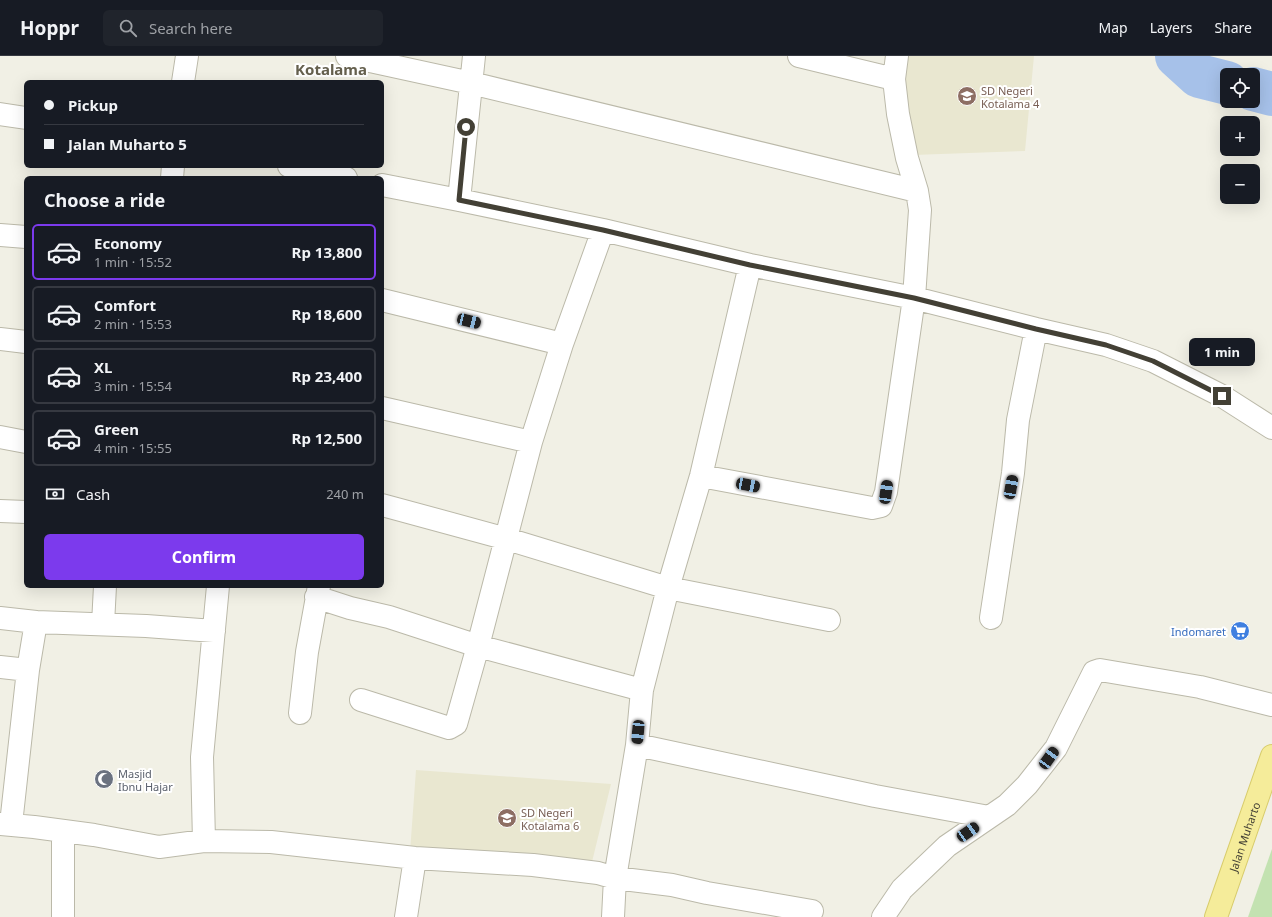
<!DOCTYPE html>
<html lang="en">
<head>
<meta charset="utf-8">
<style>
	:root { --surface:#171b24; --page:#20242c; --text:#f1f3f6; --muted:#9ea1a6; --line:#363941; --accent:#7c3aed }
	body { margin:0; font-family:"Noto Sans",sans-serif; background:var(--page); color:var(--text); height:100vh; display:flex; flex-direction:column; font-size:15px; white-space:nowrap }
	* { box-sizing:border-box; margin:0 }
	p { font-size:13px; color:var(--muted) }
	.icon { flex:none; width:22px; height:22px; fill:none; stroke:currentColor; stroke-width:2; stroke-linecap:round; stroke-linejoin:round }
	.map { position:relative; flex:1; overflow:hidden }
	.sheet { position:absolute; left:24px; top:120px; width:360px; height:412px; display:flex; flex-direction:column; background:var(--surface); border-radius:6px; box-shadow:0 4px 16px #0002 }
	.sheet>* { flex:none }
	.top-card { position:absolute; left:24px; top:24px; width:360px; height:88px; border-radius:6px; box-shadow:0 4px 16px #0002; display:grid; align-content:center; height:88px; padding:0 20px; background:var(--surface) }
	.tools { position:absolute; left:1220px; top:12px; display:grid; gap:8px }
	.tools a { display:grid; place-items:center; width:40px; height:40px; border-radius:6px; background:var(--surface); box-shadow:0 4px 16px #0002; font-size:20px }
	.end { position:absolute; width:18px; height:18px; margin:-9px; border:5px solid #434035; background:#fff; box-shadow:0 0 0 2px #fff }
	.from { border-radius:50% }
	.bubble { position:absolute; height:28px; border-radius:6px; background:var(--surface); box-shadow:0 4px 16px #0002; font-size:13px; font-weight:700; line-height:28px; text-align:center }
	.car { position:absolute; width:12px; height:24px; margin:-12px -6px; border-radius:5px; box-shadow:0 0 3px 1px #0007; background:linear-gradient(#222 24%,#8ab4d8 0 40%,#222 0 76%,#8ab4d8 0 86%,#222 0) }
	.top-card b { display:flex; align-items:center; gap:14px; height:38px; font-size:15px }
	.top-card b+b { border-top:1px solid var(--line) }
	.top-card i { width:10px; height:10px; background:var(--text) }
	ul { padding:0; list-style:none }
	li { display:flex; align-items:center; gap:12px; height:56px; margin:0 8px 6px; padding:0 12px; border:2px solid var(--line); border-radius:6px }
	li div { flex:1 }
	li b { display:block; font-size:15px }
	li em { font-style:normal; font-weight:700 }
	li.current { border-color:var(--accent) }
	li>.icon { width:36px; height:36px; stroke-width:1.5 }
	h2 { padding:0 20px; font-size:18px; line-height:48px }
	.pay { display:flex; align-items:center; gap:10px; height:44px; padding:0 20px; font-size:15px }
	.pay p { margin-inline-start:auto }
	.button { display:flex; gap:8px; margin-top:auto; padding:8px 20px }
	.button a { flex:1; height:46px; border-radius:6px; background:var(--accent); color:#fff; font-size:16px; font-weight:700; line-height:46px; text-align:center }
	header { display:flex; align-items:center; gap:24px; box-sizing:border-box; height:56px; padding:0 20px; background:var(--surface); border-bottom:1px solid var(--line) }
	header strong { font-size:19px }
	nav { display:flex; gap:22px; margin-inline-start:auto; font-size:14px }
	.search { width:280px; height:36px; background:var(--page); display:flex; align-items:center; gap:10px; box-sizing:border-box; padding:0 14px; border-radius:6px; color:var(--muted); font-size:15px }
	.map>svg:first-child { display:block }
	.education { fill:#e9e7d0 }
	.green { fill:#c3e2b1 }
	.lines { fill:none; stroke-linecap:round; stroke-linejoin:round }
	.river { stroke:#a6c1e9; stroke-width:44 }
	.minor-casing { stroke:#bbb9a9; stroke-width:24 }
	.primary-casing { stroke:#d8cc6c; stroke-width:24 }
	.minor { stroke:#fff; stroke-width:22 }
	.primary { stroke:#f5ec9a; stroke-width:22 }
	.route { stroke:#434035; stroke-width:5 }
	.labels { text-anchor:middle; dominant-baseline:central; stroke-width:4; stroke-linejoin:round; paint-order:stroke }
	.education-label { font-size:11px; fill:#785e54; stroke:#fff; text-anchor:start }
	.shop-label { font-size:11px; fill:#366cbe; stroke:#fff; text-anchor:end }
	.worship-label { font-size:11px; fill:#5b616d; stroke:#fff; text-anchor:start }
	.street-label { font-size:11px; fill:#434035; stroke:#fff }
	.district-label { font-size:15px; font-weight:bold; fill:#65604e; stroke:#fff }
</style>
</head>
<body>
<header>
<strong>Hoppr</strong>
<div class="search"><svg class="icon" aria-label="search" viewBox="0 0 24 24"><circle cx="10" cy="10" r="6"/><path d="M15 15l6 6"/></svg>Search here</div>
<nav><a>Map</a><a>Layers</a><a>Share</a></nav>
</header>
<div class="map">
<svg width="1272" height="861" viewBox="0 0 1272 861">
	<rect width="100%" height="100%" fill="#f1f0e5"/>
	<path class="education" d="M 903,0 L 1034,0 L 1025,95 L 913,99 L 905,59 Z
		M 416,714 L 611,728 L 591,810 L 410,796 Z"/>
	<path class="green" d="M 1272,793 L 1272,861 L 1248,861 Z"/>
	<g class="lines">
		<path class="river" d="M 1177,0 L 1199,20 L 1227,27
			M 1253,33 L 1272,38"/>
		<g class="minor-casing">
			<path id="minor" d="M 347,0 L 471,27 L 917,135
				M 799,0 L 894,23
				M 183,26 L 187,0
				M 0,58 L 26,62
				M 289,110 L 346,122
				M 172,122 L 173,110
				M 382,129 L 459,144 L 603,174 L 750,209 L 914,242 L 1036,273 L 1106,289 L 1153,305 L 1222,340 L 1272,372
				M 459,144 L 474,0
				M 0,179 L 26,181
				M 382,244 L 562,288
				M 0,283 L 26,286
				M 382,352 L 531,386
				M 0,381 L 26,386
				M 701,420 L 872,452 L 881,450 L 886,436 L 914,242 L 920,154 L 917,135 L 907,102 L 898,58 L 894,23 L 897,0
				M 382,449 L 507,483 L 668,532 L 829,564
				M 0,455 L 26,456
				M 316,541 L 350,552 L 389,561 L 478,590 L 642,634
				M 0,562 L 36,566
				M 991,562 L 1013,417 L 1018,364 L 1036,273
				M 103,568 L 105,530
				M 0,611 L 28,614
				M 361,644 L 449,672 L 456,668 L 478,590 L 531,386 L 562,288 L 603,174
				M 300,657 L 307,596 L 319,530
				M 637,689 L 875,740 L 989,761
				M 0,768 L 34,771 L 94,779 L 159,791 L 204,785 L 271,786 L 415,802 L 533,809 L 598,817 L 615,822 L 672,829 L 707,837 L 812,855
				M 11,768 L 28,614 L 36,566 L 146,570 L 214,575
				M 63,775 L 63,861
				M 204,785 L 202,701 L 218,530
				M 406,861 L 415,802
				M 613,861 L 615,822 L 637,689 L 642,634 L 668,532 L 701,420 L 750,209
				M 883,861 L 902,833 L 947,790 L 1007,749 L 1027,729 L 1056,692 L 1094,616 L 1100,614 L 1200,631 L 1272,649"/>
		</g>
		<g class="primary-casing">
			<g id="primary">
				<path id="s1" d="M 1216,861 L 1272,700"/>
			</g>
		</g>
		<use href="#minor" class="minor"/>
		<use href="#primary" class="primary"/>
	</g>
	<g class="lines">
		<path class="route" d="M 466,71 L 459,144 L 603,174 L 750,209 L 914,242 L 1036,273 L 1106,289 L 1153,305 L 1222,340"/>
	</g>
	<defs>
		<g id="school-disc" transform="scale(1)"><circle r="9.5" fill="#8d6e63" stroke="#fff"/><path d="M0-5L7-2L0 1L-7-2ZM-4 1L0 2.5L4 1V4Q0 6-4 4Z" fill="#fff"/></g>
		<g id="supermarket-disc" transform="scale(1)"><circle r="9.5" fill="#3f7fe0" stroke="#fff"/><path d="M-6-5.5h2.5l.6 2H6L4.5 2H-2.5L-4.4-4H-6ZM-1.5 3.2a1.3 1.3 0 1 0 .1 0ZM3 3.2a1.3 1.3 0 1 0 .1 0Z" fill="#fff"/></g>
		<g id="mosque-disc" transform="scale(1)"><circle r="9.5" fill="#6b7280" stroke="#fff"/><path d="M3.5-4.9A6 6 0 1 0 3.5 4.9A5 5 0 1 1 3.5-4.9Z" fill="#fff"/></g>
	</defs>
	<g fill-rule="evenodd">
		<use href="#school-disc" x="967" y="40"/>
		<use href="#supermarket-disc" x="1240" y="575"/>
		<use href="#mosque-disc" x="104" y="723"/>
		<use href="#school-disc" x="507" y="762"/>
	</g>
	<g class="labels">
		<g class="education-label">
			<text x="981" y="34">SD Negeri<tspan x="981" dy="13">Kotalama 4</tspan></text>
			<text x="521" y="756">SD Negeri<tspan x="521" dy="13">Kotalama 6</tspan></text>
		</g>
		<g class="shop-label">
			<text x="1226" y="575">Indomaret</text>
		</g>
		<g class="worship-label">
			<text x="118" y="717">Masjid<tspan x="118" dy="13">Ibnu Hajar</tspan></text>
		</g>
		<g class="street-label">
			<text stroke="none"><textPath href="#s1" startOffset="85">Jalan Muharto</textPath></text>
		</g>
		<g class="district-label">
			<text x="331" y="13">Kotalama</text>
		</g>
	</g>
</svg>
<div class="tools">
<a><svg class="icon" aria-label="locate" viewBox="0 0 24 24"><circle cx="12" cy="12" r="6"/><path d="M12 2v4M12 18v4M2 12h4M18 12h4"/></svg></a>
<a>+</a>
<a>−</a>
</div>
<i class="end from" style="left:466px;top:71px"></i>
<i class="end" style="left:1222px;top:340px"></i>
<div class="bubble" style="left:1189px;top:282px;width:66px">1 min</div>
<i class="car" style="left:469px;top:265px;rotate:104deg"></i>
<i class="car" style="left:748px;top:429px;rotate:101deg"></i>
<i class="car" style="left:1011px;top:431px;rotate:10deg"></i>
<i class="car" style="left:886px;top:436px;rotate:8deg"></i>
<i class="car" style="left:638px;top:676px;rotate:185deg"></i>
<i class="car" style="left:1049px;top:702px;rotate:36deg"></i>
<i class="car" style="left:968px;top:776px;rotate:56deg"></i>
<div class="top-card">
<b><i class="from"></i>Pickup</b>
<b><i></i>Jalan Muharto 5</b>
</div>
<section class="sheet">
<h2>Choose a ride</h2>
<ul>
<li class="current"><svg class="icon" aria-label="car" viewBox="0 0 24 24"><path d="M5 17H2v-5l4-1 3-4h7l3 4 3 1v5h-3M9 17h6M6 11h13"/><circle cx="7" cy="17" r="2"/><circle cx="17" cy="17" r="2"/></svg><div><b>Economy</b><p>1 min · 15:52</p></div><em>Rp 13,800</em></li>
<li><svg class="icon" aria-label="car" viewBox="0 0 24 24"><path d="M5 17H2v-5l4-1 3-4h7l3 4 3 1v5h-3M9 17h6M6 11h13"/><circle cx="7" cy="17" r="2"/><circle cx="17" cy="17" r="2"/></svg><div><b>Comfort</b><p>2 min · 15:53</p></div><em>Rp 18,600</em></li>
<li><svg class="icon" aria-label="car" viewBox="0 0 24 24"><path d="M5 17H2v-5l4-1 3-4h7l3 4 3 1v5h-3M9 17h6M6 11h13"/><circle cx="7" cy="17" r="2"/><circle cx="17" cy="17" r="2"/></svg><div><b>XL</b><p>3 min · 15:54</p></div><em>Rp 23,400</em></li>
<li><svg class="icon" aria-label="car" viewBox="0 0 24 24"><path d="M5 17H2v-5l4-1 3-4h7l3 4 3 1v5h-3M9 17h6M6 11h13"/><circle cx="7" cy="17" r="2"/><circle cx="17" cy="17" r="2"/></svg><div><b>Green</b><p>4 min · 15:55</p></div><em>Rp 12,500</em></li>
</ul>
<div class="pay"><svg class="icon" aria-label="cash" viewBox="0 0 24 24"><path d="M3 7h18v10H3z"/><circle cx="12" cy="12" r="2"/></svg>Cash<p>240 m</p></div>
<div class="button"><a>Confirm</a></div>
</section>
</div>
</body>
</html>
